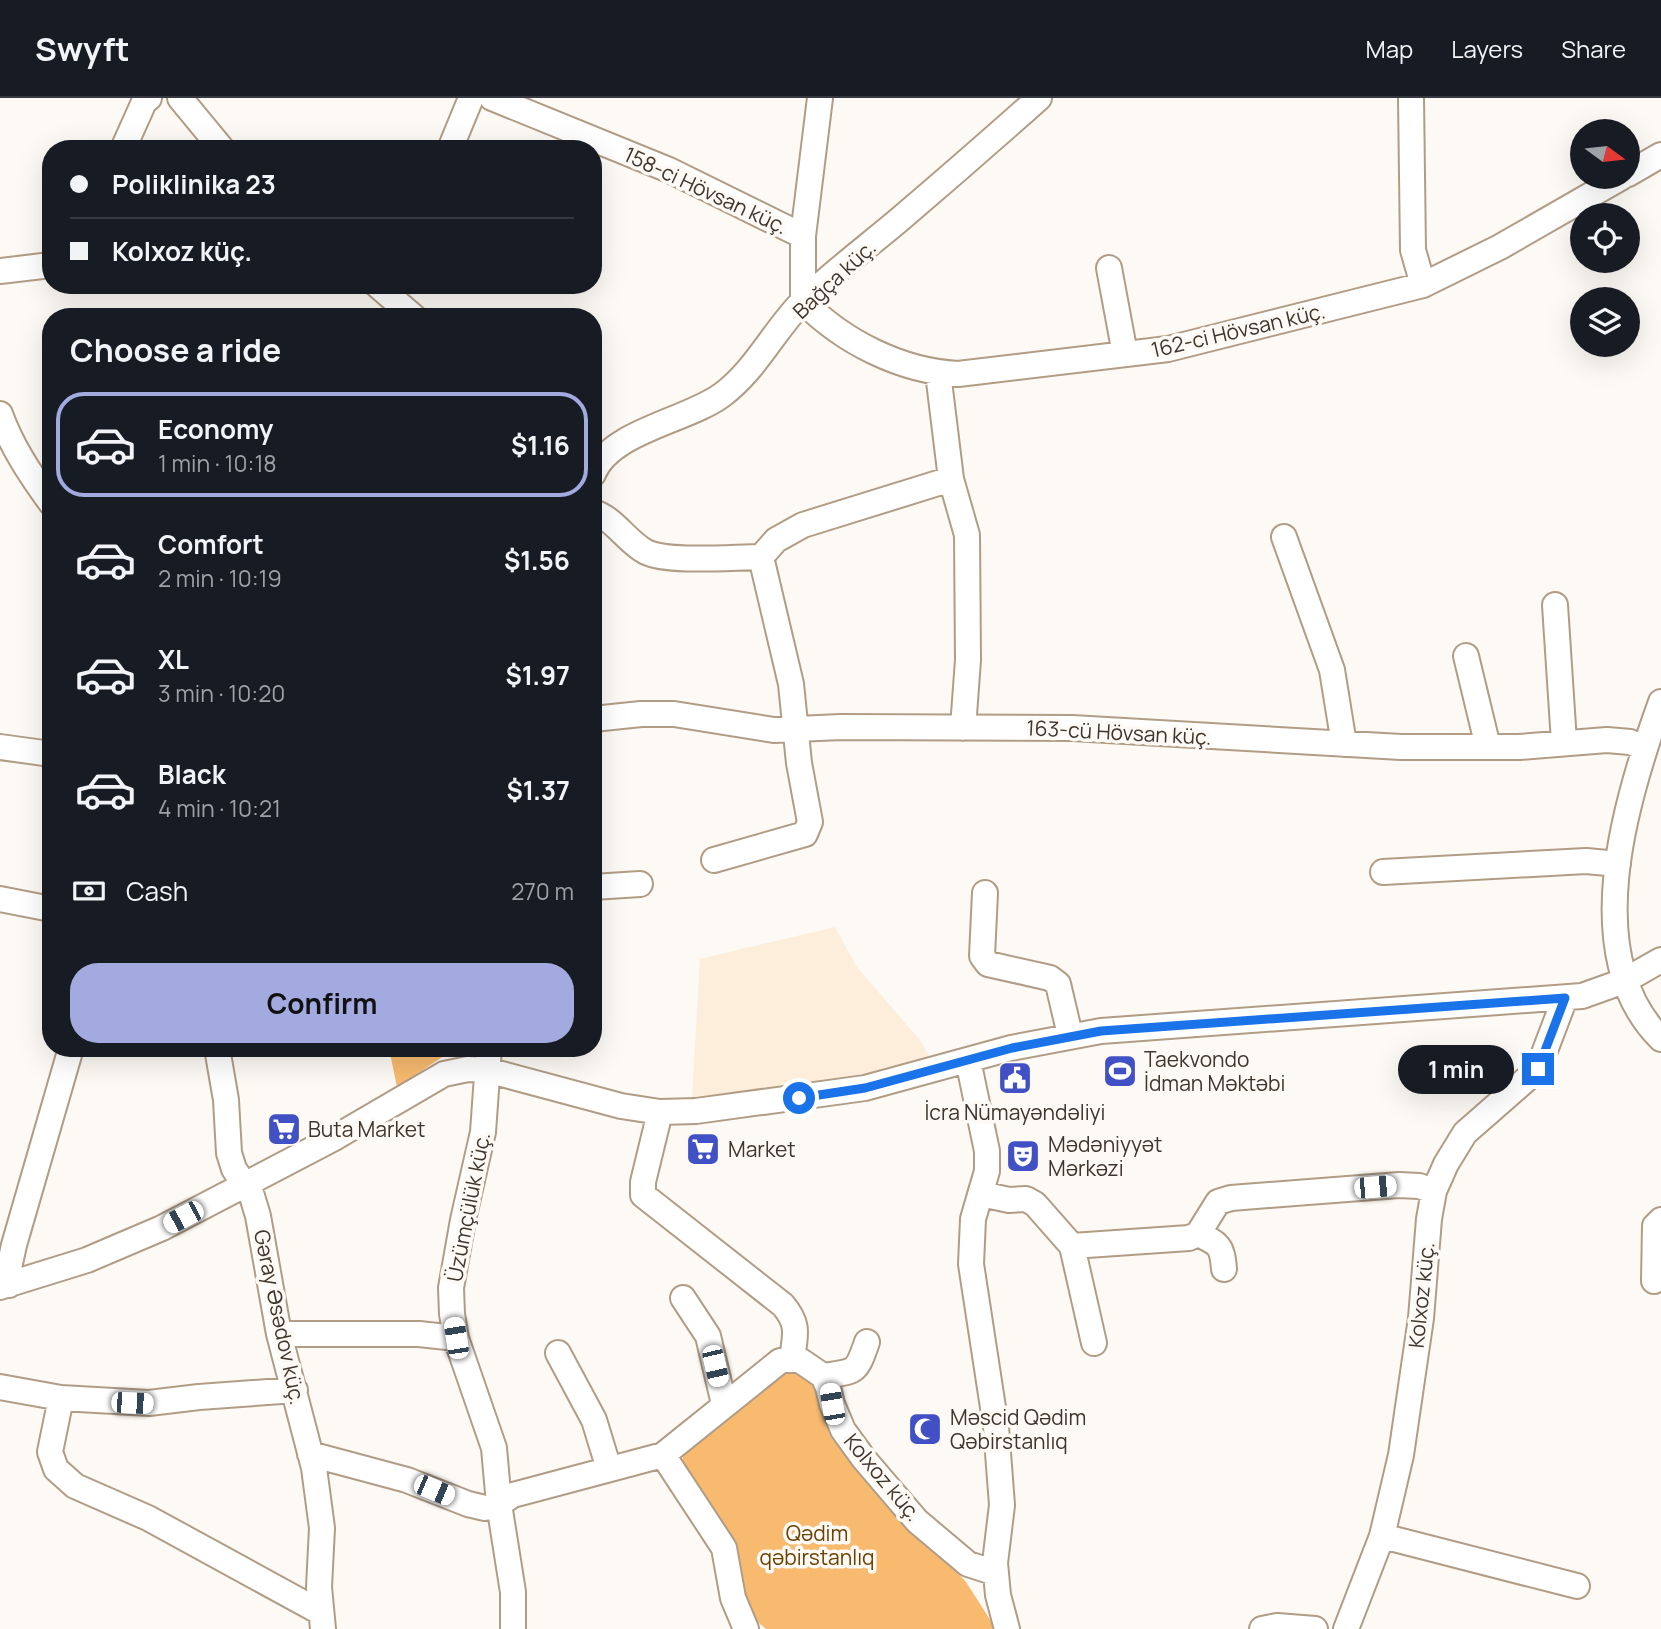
<!DOCTYPE html>
<html lang="en">
<head>
<meta charset="utf-8">
<style>
	:root { --surface:#171b24; --page:#20242c; --text:#f1f3f6; --muted:#9ea1a6; --line:#363941; --accent:#a2aae0 }
	body { margin:0; font-family:Manrope,sans-serif; background:var(--page); color:var(--text); height:100vh; display:flex; flex-direction:column; font-size:26px; white-space:nowrap }
	* { box-sizing:border-box; margin:0 }
	p { font-size:23px; color:var(--muted) }
	.icon { flex:none; width:38px; height:38px; fill:none; stroke:currentColor; stroke-width:2; stroke-linecap:round; stroke-linejoin:round }
	.map { position:relative; flex:1; overflow:hidden }
	.details { position:absolute; left:42px; top:210px; width:560px; height:749px; display:flex; flex-direction:column; background:var(--surface); border-radius:28px; box-shadow:0 7px 28px #0002 }
	.details>* { flex:none }
	.banner { position:absolute; left:42px; top:42px; width:560px; height:154px; border-radius:28px; box-shadow:0 7px 28px #0002; display:grid; align-content:center; height:154px; padding:0 28px; background:var(--surface) }
	.needle { width:46px; rotate:105deg }
	.tools { position:absolute; left:1570px; top:21px; display:grid; gap:14px }
	.tools a { display:grid; place-items:center; width:70px; height:70px; border-radius:50%; background:var(--surface); box-shadow:0 7px 28px #0002; font-size:35px }
	.end { position:absolute; width:32px; height:32px; margin:-16px; border:9px solid #1a73e8; background:#fff; box-shadow:0 0 0 4px #fff }
	.from { border-radius:50% }
	.bubble { position:absolute; height:49px; border-radius:24px; background:var(--surface); box-shadow:0 7px 28px #0002; font-size:23px; font-weight:700; line-height:49px; text-align:center }
	.car { position:absolute; width:21px; height:42px; margin:-21px -10px; border-radius:9px; box-shadow:0 0 5px 2px #0007; background:linear-gradient(#fff 24%,#345 0 40%,#fff 0 76%,#345 0 86%,#fff 0) }
	.banner b { display:flex; align-items:center; gap:24px; height:66px; font-size:26px }
	.banner b+b { border-top:2px solid var(--line) }
	.banner i { width:18px; height:18px; background:var(--text) }
	ul { padding:0; list-style:none }
	li { display:flex; align-items:center; gap:21px; height:105px; margin:0 14px 10px; padding:0 14px; border:4px solid transparent; border-radius:28px }
	li div { flex:1 }
	li b { display:block; font-size:26px }
	li em { font-style:normal; font-weight:700 }
	li.current { border-color:var(--accent) }
	li>.icon { width:63px; height:63px; stroke-width:1.5 }
	h2 { padding:0 28px; font-size:32px; line-height:84px }
	.pay { display:flex; align-items:center; gap:18px; height:77px; padding:0 28px; font-size:26px }
	.pay p { margin-inline-start:auto }
	.button { display:flex; gap:14px; margin-top:auto; padding:14px 28px }
	.button a { flex:1; height:80px; border-radius:28px; background:var(--accent); color:#111; font-size:28px; font-weight:700; line-height:80px; text-align:center }
	header { display:flex; align-items:center; gap:42px; box-sizing:border-box; height:98px; padding:0 35px; background:var(--surface); border-bottom:2px solid var(--line) }
	header strong { font-size:33px }
	nav { display:flex; gap:38px; margin-inline-start:auto; font-size:24px }
	.map>svg:first-child { display:block }
	.built { fill:#fdeddb }
	.green { fill:#f7ba6f }
	.lines { fill:none; stroke-linecap:round; stroke-linejoin:round }
	.minor-casing { stroke:#b19d86; stroke-width:28 }
	.minor { stroke:#fff; stroke-width:24 }
	.route { stroke:#1a73e8; stroke-width:9 }
	.labels { text-anchor:middle; dominant-baseline:central; stroke-width:7; stroke-linejoin:round; paint-order:stroke }
	.street-label { font-size:21px; fill:#3e362c; stroke:#fdf9f4 }
	.poi-label { font-size:21px; fill:#3e362c; stroke:#fdf9f4; text-anchor:start }
	.park-label { font-size:21px; fill:#694100; stroke:#fdf9f4 }
</style>
</head>
<body>
<header>
<strong>Swyft</strong>
<nav><a>Map</a><a>Layers</a><a>Share</a></nav>
</header>
<div class="map">
<svg width="1661" height="1531" viewBox="0 0 1661 1531">
	<rect width="100%" height="100%" fill="#fdf9f4"/>
	<path class="built" d="M 835,829 L 856,868 L 919,941 L 930,959 L 857,978 L 692,1002 L 700,861 Z"/>
	<path class="green" d="M 389,950 L 456,950 L 397,989 Z
		M 788,1272 L 797,1272 L 818,1285 L 825,1326 L 832,1341 L 966,1484 L 996,1531 L 766,1531 L 755,1522 L 680,1367 L 686,1352 Z"/>
	<g class="lines">
		<g class="minor-casing">
			<path id="minor" d="M 180,0 L 222,51
				M 492,0 L 669,72 L 803,138
				M 820,0 L 803,138 L 803,203 C 843,244 901,273 958,276 L 1168,251 L 1423,187 L 1500,149 L 1622,79
				M 1411,0 L 1413,152 L 1423,187
				M 123,51 L 144,4 L 149,0
				M 450,51 L 471,0
				M 1628,76 L 1661,57
				M 1109,170 L 1125,256
				M 0,173 L 51,167
				M 377,187 L 414,219
				M 938,275 L 951,381 L 967,437 L 968,562 L 963,630
				M 0,316 C 12,349 30,376 51,405
				M 593,376 C 610,333 687,323 722,297 C 757,271 775,230 805,201 C 835,173 868,148 899,122 C 946,82 993,41 1039,0
				M 593,414 C 614,420 627,444 646,454 C 669,465 733,459 761,459 L 776,442 L 803,427 L 951,381
				M 1284,439 L 1332,572 L 1344,646
				M 1555,507 L 1564,644
				M 1466,558 L 1488,649
				M 1661,604 C 1626,700 1577,858 1661,941
				M 593,621 L 641,616 L 674,616 L 774,632 L 841,629 L 1072,630 L 1401,649 L 1519,649 L 1607,642 L 1630,644 L 1644,650
				M 0,649 L 51,656
				M 714,762 L 805,736 L 810,724 L 799,665 L 791,586 L 761,459
				M 1383,774 L 1586,763 L 1618,766
				M 593,789 L 640,786
				M 985,795 L 982,858 L 988,866 L 1050,880 L 1058,886 L 1070,937
				M 0,801 L 51,811
				M 217,950 L 226,1002 L 229,1055 L 234,1071 L 252,1098 L 258,1118 L 279,1236 L 314,1370 L 322,1430 L 319,1489 L 323,1531
				M 489,950 L 483,1034 L 463,1122 L 451,1190 L 452,1216 L 456,1240 L 494,1350 L 499,1406 L 513,1494 L 513,1531
				M 968,962 L 987,1053 L 987,1073 L 973,1121 L 971,1166 L 996,1329 L 1002,1407 L 995,1465 L 998,1497 L 1007,1531
				M 660,1014 L 643,1084 L 643,1097 L 783,1207 C 800,1227 795,1237 792,1261
				M 981,1096 L 1009,1102 L 1026,1101 L 1035,1106 L 1072,1148 L 1189,1140 L 1198,1136 L 1218,1104 L 1231,1100 L 1399,1087 L 1419,1088 L 1434,1093
				M 1198,1136 C 1219,1146 1222,1147 1224,1171
				M 1072,1148 L 1094,1245
				M 1654,1183 L 1655,1128 L 1661,1122
				M 9,1187 L 9,1170 L 14,1147 L 71,950
				M 0,1189 L 87,1162 L 162,1130 L 336,1039 L 444,976 L 468,971 L 487,972 L 621,1008 L 660,1014 L 696,1013 L 865,990 L 1011,950 L 1101,933 L 1582,898 L 1624,883 L 1661,862
				M 683,1200 L 708,1238 L 724,1306
				M 279,1236 L 419,1236 L 456,1240
				M 558,1255 L 594,1322 L 609,1371
				M 823,1278 C 856,1273 856,1276 867,1244
				M 0,1289 L 61,1300 L 149,1305 L 199,1299 L 295,1292
				M 61,1300 L 50,1354 L 56,1371 L 75,1388 L 148,1420 L 320,1514
				M 310,1356 L 407,1382 L 468,1406 L 485,1410 L 499,1406 L 513,1397 L 663,1357 L 780,1263 L 792,1261 L 801,1263 L 823,1278 L 828,1289 L 832,1306 L 843,1332 L 864,1361 L 917,1423 L 968,1466 L 996,1475
				M 663,1357 L 724,1450 L 733,1500 L 746,1531
				M 1382,1438 L 1577,1488
				M 1262,1531 L 1277,1528 L 1315,1531
				M 1346,1531 L 1382,1438 L 1401,1357 L 1421,1220 L 1429,1121 L 1434,1093 L 1446,1066 L 1465,1035 L 1538,971 L 1565,900"/>
		</g>
		<use href="#minor" class="minor"/>
	</g>
	<g class="lines">
		<path class="route" d="M 799,1000 L 865,990 L 1012,950 L 1101,933 L 1565,900 L 1538,971"/>
	</g>
	<defs>
		<g id="stadium-square" transform="scale(1.75)"><rect x="-9" y="-9" width="18" height="18" rx="4" fill="#4150c4" stroke="#fdf9f4"/><path d="M0-5a6.5 5 0 1 0 0 10a6.5 5 0 1 0 0-10ZM-3.5-1.8h7v3.6h-7Z" fill="#fff"/></g>
		<g id="civic-square" transform="scale(1.75)"><rect x="-9" y="-9" width="18" height="18" rx="4" fill="#4150c4" stroke="#fdf9f4"/><path d="M-.6-6.5H3V-4.5H.6V-3L4-1V1h2V6H-6V1h2V-1L-.6-3ZM-1.2 2.5V6h2.4V2.5Z" fill="#fff"/></g>
		<g id="supermarket-square" transform="scale(1.75)"><rect x="-9" y="-9" width="18" height="18" rx="4" fill="#4150c4" stroke="#fdf9f4"/><path d="M-6-5.5h2.5l.6 2H6L4.5 2H-2.5L-4.4-4H-6ZM-1.5 3.2a1.3 1.3 0 1 0 .1 0ZM3 3.2a1.3 1.3 0 1 0 .1 0Z" fill="#fff"/></g>
		<g id="theatre-square" transform="scale(1.75)"><rect x="-9" y="-9" width="18" height="18" rx="4" fill="#4150c4" stroke="#fdf9f4"/><path d="M-5-5.5Q0-4 5-5.5V0Q5 5 0 6Q-5 5-5 0ZM-3.3-2.5H-1v1.5H-3.3ZM1-2.5H3.3v1.5H1ZM-2.8 1Q0 5.5 2.8 1Z" fill="#fff"/></g>
		<g id="mosque-square" transform="scale(1.75)"><rect x="-9" y="-9" width="18" height="18" rx="4" fill="#4150c4" stroke="#fdf9f4"/><path d="M3.5-4.9A6 6 0 1 0 3.5 4.9A5 5 0 1 1 3.5-4.9Z" fill="#fff"/></g>
	</defs>
	<g fill-rule="evenodd">
		<use href="#stadium-square" x="1120" y="973"/>
		<use href="#civic-square" x="1015" y="980"/>
		<use href="#supermarket-square" x="284" y="1031"/>
		<use href="#supermarket-square" x="703" y="1051"/>
		<use href="#theatre-square" x="1023" y="1058"/>
		<use href="#mosque-square" x="925" y="1331"/>
	</g>
	<g class="labels">
		<g class="street-label">
			<text transform="translate(706 92) rotate(25)">158-ci Hövsan küç.</text>
			<text transform="translate(834 181) rotate(-43)">Bağça küç.</text>
			<text transform="translate(1238 232) rotate(-13)">162-ci Hövsan küç.</text>
			<text transform="translate(1119 634) rotate(3)">163-cü Hövsan küç.</text>
			<text transform="translate(468 1109) rotate(-79)">Üzümçülük küç.</text>
			<text transform="translate(1421 1197) rotate(-84)">Kolxoz küç.</text>
			<text transform="translate(280 1219) rotate(78)">Gəray Əsədov küç.</text>
			<text transform="translate(883 1379) rotate(50)">Kolxoz küç.</text>
		</g>
		<g class="poi-label">
			<text x="1144" y="961">Taekvondo<tspan x="1144" dy="24">İdman Məktəbi</tspan></text>
			<text x="1015" y="1014" text-anchor="middle">İcra Nümayəndəliyi</text>
			<text x="308" y="1031">Buta Market</text>
			<text x="1048" y="1046">Mədəniyyət<tspan x="1048" dy="24">Mərkəzi</tspan></text>
			<text x="728" y="1051">Market</text>
			<text x="950" y="1319">Məscid Qədim<tspan x="950" dy="24">Qəbirstanlıq</tspan></text>
		</g>
		<g class="park-label">
			<text x="817" y="1435">Qədim<tspan x="817" dy="24">qəbirstanlıq</tspan></text>
		</g>
	</g>
</svg>
<div class="tools">
<a><svg class="needle" viewBox="-14 -14 28 28"><path d="M0-13l5 13h-10z" fill="#e53935"/><path d="M0 13l5-13h-10z" fill="#9ea1a6"/></svg></a>
<a><svg class="icon" aria-label="locate" viewBox="0 0 24 24"><circle cx="12" cy="12" r="6"/><path d="M12 2v4M12 18v4M2 12h4M18 12h4"/></svg></a>
<a><svg class="icon" aria-label="layers" viewBox="0 0 24 24"><path d="M12 4l9 5-9 5-9-5zM3 14l9 5 9-5"/></svg></a>
</div>
<i class="end from" style="left:799px;top:1000px"></i>
<i class="end" style="left:1538px;top:971px"></i>
<div class="bubble" style="left:1398px;top:947px;width:116px">1 min</div>
<i class="car" style="left:1375px;top:1089px;rotate:85deg"></i>
<i class="car" style="left:183px;top:1119px;rotate:242deg"></i>
<i class="car" style="left:456px;top:1240px;rotate:351deg"></i>
<i class="car" style="left:715px;top:1268px;rotate:167deg"></i>
<i class="car" style="left:132px;top:1305px;rotate:92deg"></i>
<i class="car" style="left:832px;top:1306px;rotate:350deg"></i>
<i class="car" style="left:434px;top:1392px;rotate:113deg"></i>
<div class="banner">
<b><i class="from"></i>Poliklinika 23</b>
<b><i></i>Kolxoz küç.</b>
</div>
<section class="details">
<h2>Choose a ride</h2>
<ul>
<li class="current"><svg class="icon" aria-label="car" viewBox="0 0 24 24"><path d="M5 17H2v-5l4-1 3-4h7l3 4 3 1v5h-3M9 17h6M6 11h13"/><circle cx="7" cy="17" r="2"/><circle cx="17" cy="17" r="2"/></svg><div><b>Economy</b><p>1 min · 10:18</p></div><em>$1.16</em></li>
<li><svg class="icon" aria-label="car" viewBox="0 0 24 24"><path d="M5 17H2v-5l4-1 3-4h7l3 4 3 1v5h-3M9 17h6M6 11h13"/><circle cx="7" cy="17" r="2"/><circle cx="17" cy="17" r="2"/></svg><div><b>Comfort</b><p>2 min · 10:19</p></div><em>$1.56</em></li>
<li><svg class="icon" aria-label="car" viewBox="0 0 24 24"><path d="M5 17H2v-5l4-1 3-4h7l3 4 3 1v5h-3M9 17h6M6 11h13"/><circle cx="7" cy="17" r="2"/><circle cx="17" cy="17" r="2"/></svg><div><b>XL</b><p>3 min · 10:20</p></div><em>$1.97</em></li>
<li><svg class="icon" aria-label="car" viewBox="0 0 24 24"><path d="M5 17H2v-5l4-1 3-4h7l3 4 3 1v5h-3M9 17h6M6 11h13"/><circle cx="7" cy="17" r="2"/><circle cx="17" cy="17" r="2"/></svg><div><b>Black</b><p>4 min · 10:21</p></div><em>$1.37</em></li>
</ul>
<div class="pay"><svg class="icon" aria-label="cash" viewBox="0 0 24 24"><path d="M3 7h18v10H3z"/><circle cx="12" cy="12" r="2"/></svg>Cash<p>270 m</p></div>
<div class="button"><a>Confirm</a></div>
</section>
</div>
</body>
</html>
